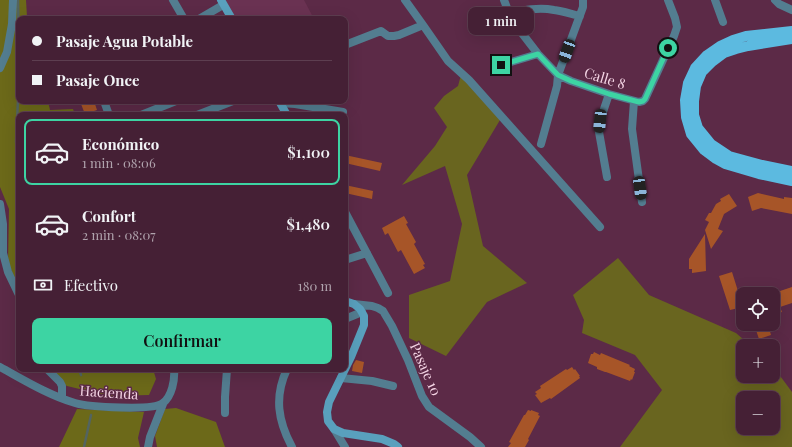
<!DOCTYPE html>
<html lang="es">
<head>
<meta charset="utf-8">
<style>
	:root { --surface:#452035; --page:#4f2d41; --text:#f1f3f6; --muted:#b0a3ad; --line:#5d3e50; --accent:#3dd4a3 }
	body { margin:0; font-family:"Playfair Display",serif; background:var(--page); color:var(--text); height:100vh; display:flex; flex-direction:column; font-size:15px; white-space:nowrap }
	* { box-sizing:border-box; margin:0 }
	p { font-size:13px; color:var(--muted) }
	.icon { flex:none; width:22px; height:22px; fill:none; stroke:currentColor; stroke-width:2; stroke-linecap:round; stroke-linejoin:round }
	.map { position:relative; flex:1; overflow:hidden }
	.panel { position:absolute; left:16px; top:112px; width:332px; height:260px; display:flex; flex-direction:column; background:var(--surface); border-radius:8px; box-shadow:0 4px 16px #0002,0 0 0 1px var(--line) }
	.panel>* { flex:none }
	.hud { position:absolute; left:16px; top:16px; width:332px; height:88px; border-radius:8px; box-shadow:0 4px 16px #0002,0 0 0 1px var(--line); display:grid; align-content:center; height:88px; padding:0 16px; background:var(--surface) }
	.buttons { position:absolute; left:736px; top:287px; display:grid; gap:8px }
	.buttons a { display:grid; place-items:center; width:44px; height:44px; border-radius:8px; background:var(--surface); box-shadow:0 4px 16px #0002,0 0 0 1px var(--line); font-size:20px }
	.end { position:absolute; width:18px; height:18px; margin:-9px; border:5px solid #3dd4a3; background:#111; box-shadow:0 0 0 2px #111 }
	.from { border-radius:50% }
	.bubble { position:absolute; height:28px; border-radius:8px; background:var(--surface); box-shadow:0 4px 16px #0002,0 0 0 1px var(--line); font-size:13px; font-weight:600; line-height:28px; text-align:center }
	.car { position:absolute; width:12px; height:24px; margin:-12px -6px; border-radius:5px; box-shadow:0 0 3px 1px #0007; background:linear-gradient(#222 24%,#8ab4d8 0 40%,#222 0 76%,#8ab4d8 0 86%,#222 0) }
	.hud b { display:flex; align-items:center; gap:14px; height:38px; font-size:15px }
	.hud b+b { border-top:1px solid var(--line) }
	.hud i { width:10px; height:10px; background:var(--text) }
	ul { padding:7px 0 0; list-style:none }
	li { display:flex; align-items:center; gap:12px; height:66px; margin:0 8px 6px; padding:0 8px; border:2px solid transparent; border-radius:8px }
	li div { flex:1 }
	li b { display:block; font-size:15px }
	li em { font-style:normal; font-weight:600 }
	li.selected { border-color:var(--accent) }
	li>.icon { width:36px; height:36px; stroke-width:1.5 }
	.pay { display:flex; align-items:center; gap:10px; height:44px; padding:0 16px; font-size:15px }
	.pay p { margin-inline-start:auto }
	.primary-button { display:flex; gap:8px; margin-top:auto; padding:8px 16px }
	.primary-button a { flex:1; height:46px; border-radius:8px; background:var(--accent); color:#111; font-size:16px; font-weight:600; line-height:46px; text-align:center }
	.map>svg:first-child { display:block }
	.built { fill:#6a3252 }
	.green { fill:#69651f; fill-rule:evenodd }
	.forest { fill:#6c6919 }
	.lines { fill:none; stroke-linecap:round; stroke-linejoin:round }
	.stream { stroke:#536460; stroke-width:2.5 }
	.building { fill:#a75528 }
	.street { stroke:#537d90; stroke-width:8 }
	.secondary { stroke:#59a0bd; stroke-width:8 }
	.primary { stroke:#5cbae0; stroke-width:10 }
	.route { stroke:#3dd4a3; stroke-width:5 }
	.labels { text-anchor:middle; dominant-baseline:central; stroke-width:3; stroke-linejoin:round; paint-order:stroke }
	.street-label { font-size:14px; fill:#f5d5e5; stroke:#5c2a47 }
</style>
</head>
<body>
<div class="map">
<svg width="792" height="447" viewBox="0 0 792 447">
	<rect width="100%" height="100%" fill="#5c2a47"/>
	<path class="built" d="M 225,0 L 304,0 L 314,19 L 236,19 Z"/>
	<path class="green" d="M 461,75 L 500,120 L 467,175 L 483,246 L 527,283 L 487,302 L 446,356 L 409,338 L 409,295 L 450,281 L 462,224 L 445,166 L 402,185 L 435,146 L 447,127 L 434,108 L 444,96 L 458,86 Z
		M 618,258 L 649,295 L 736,333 L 751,346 L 743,346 L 743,376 L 773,376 L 773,367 L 775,369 L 792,392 L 792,447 L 620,447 L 662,390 L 635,355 L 582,333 L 584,320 L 573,295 ZM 743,398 L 773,398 L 773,428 L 743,428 Z"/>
	<path class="forest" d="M 0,0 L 26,0 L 27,17 L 29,19 L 19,19 L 19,101 L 48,101 L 50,110 L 73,109 L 75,115 L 19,115 L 19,288 L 8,263 L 9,209 L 0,187 Z
		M 43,369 L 153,369 L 156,379 L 149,395 L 109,396 L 67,386 L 47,374 Z
		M 176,408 L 216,422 L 225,447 L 157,447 L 155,436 L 165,409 Z
		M 77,409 L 144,412 L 138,438 L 140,447 L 59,447 Z"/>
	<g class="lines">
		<path class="stream" d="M 18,0 L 19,47
			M 19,79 L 16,142 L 19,151
			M 79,369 L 81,375
			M 84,447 L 91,415"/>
	</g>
	<path class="building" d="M 89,101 L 94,101 L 97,110 L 85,114 L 81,104 Z
		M 345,155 L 382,163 L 380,171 L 345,163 Z
		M 345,185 L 373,191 L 372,199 L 345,193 Z
		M 758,193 L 784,199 L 784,197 L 792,198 L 792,214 L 761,208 L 752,211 L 748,197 Z
		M 729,194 L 737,206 L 724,214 L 718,229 L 723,231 L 711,249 L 705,230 L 709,222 L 705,220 L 709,213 L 711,213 L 716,204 L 721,201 L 720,199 Z
		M 404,216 L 408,223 L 406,224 L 416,242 L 414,244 L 425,264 L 423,265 L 425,268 L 414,274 L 401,250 L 398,252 L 388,233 L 385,235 L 382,228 Z
		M 705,234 L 706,271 L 692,273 L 692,269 L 689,269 L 689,259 Z
		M 732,272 L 743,307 L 730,310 L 719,276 Z
		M 792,287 L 792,303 L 780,307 L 782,312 L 773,314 L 773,298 L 778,296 L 777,292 Z
		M 754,324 L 768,324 L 771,335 L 759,339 Z
		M 594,352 L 600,355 L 601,353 L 630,365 L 629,366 L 635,369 L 634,372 L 635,372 L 632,380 L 631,379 L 630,381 L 606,372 L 605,372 L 597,369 L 597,367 L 588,363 L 591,354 L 593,354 Z
		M 356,360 L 364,362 L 362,373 L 352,371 L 353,365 Z
		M 572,367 L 574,370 L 575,369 L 580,376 L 579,376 L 580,378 L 551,399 L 550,398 L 541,403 L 535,395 L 537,394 L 535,392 L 541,388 L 540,386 L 566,369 L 567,370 Z
		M 528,410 L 531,411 L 531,410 L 539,413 L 538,415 L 540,416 L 528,439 L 529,440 L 525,447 L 508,447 L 511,443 L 509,442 L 524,415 L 525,415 Z"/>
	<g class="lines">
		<path class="street" d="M 173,0 L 184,19
			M 405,0 L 423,25 L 448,61 L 469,80 L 600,227
			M 504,0 L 509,13 L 521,32 L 538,54 L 558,75 L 571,81 L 609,94 L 639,102 L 643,101 L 645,99 L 674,36 L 677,27 L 675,18 L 668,0
			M 715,0 L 723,22
			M 775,0 L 779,4 L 792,10
			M 509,13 C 524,10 539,7 554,10 C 563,11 571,14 580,16
			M 199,19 L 223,5
			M 345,45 L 381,31 L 388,36 L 394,36 L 399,35 L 423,25
			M 501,65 L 538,54
			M 0,68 L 7,52 L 12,24 L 13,0
			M 104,101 L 109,115
			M 634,101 L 632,129 L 642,202
			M 281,103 L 295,104 L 343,112
			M 141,115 L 176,101
			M 197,115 L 233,101
			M 541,144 L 557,86 L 558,75 L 583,7 L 583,0
			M 607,177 L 599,132 L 600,121 L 609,94
			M 0,204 L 3,224 L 3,253 L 8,272 L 19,295
			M 345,212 L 388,293
			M 345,260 L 367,253
			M 354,304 L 372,306 L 378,308 L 383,311 L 392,326 L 408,360 L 422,396 L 429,407 L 470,437 L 481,447
			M 345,319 L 362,312
			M 0,367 C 24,380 48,395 75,403 C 88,407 154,411 163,403 C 172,396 175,380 174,369
			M 47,369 L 60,382 L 62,386 L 62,398
			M 287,369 C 274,397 278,421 292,447
			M 341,378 L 372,381 L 393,386
			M 225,413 L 225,397 L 227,369
			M 334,429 L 345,447
			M 148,447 L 150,437 L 163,404"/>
		<path class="secondary" d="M 221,0 L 232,19
			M 279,101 L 287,115
			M 345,301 L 354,304 L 360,309 L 364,316 L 364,325 L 351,357 L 329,402 L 327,412 L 328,421 L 334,429 L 343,433 L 382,439 L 394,444 L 398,447"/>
		<path class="primary" d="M 792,31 L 746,36 L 733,40 L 720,46 L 707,55 L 695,68 L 688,83 L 685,100 L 686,117 L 691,134 L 704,150 L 716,159 L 725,164 L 759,174 L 792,181
			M 792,39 L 748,46 L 736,49 L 724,53 L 712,62 L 702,72 L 696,86 L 694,101 L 694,115 L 698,128 L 711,144 L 729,156 L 762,165 L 792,171"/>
	</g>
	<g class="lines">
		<path class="route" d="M 501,65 L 538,54 L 558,75 L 571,81 L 609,94 L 639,102 L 643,101 L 645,99 L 668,48"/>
	</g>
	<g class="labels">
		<g class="street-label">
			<text transform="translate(605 78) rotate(17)">Calle 8</text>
			<text transform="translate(426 369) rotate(66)">Pasaje 10</text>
			<text transform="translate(109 392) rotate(4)">Hacienda</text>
		</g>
	</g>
</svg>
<div class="buttons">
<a><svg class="icon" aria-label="locate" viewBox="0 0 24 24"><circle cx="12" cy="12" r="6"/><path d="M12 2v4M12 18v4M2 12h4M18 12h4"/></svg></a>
<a>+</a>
<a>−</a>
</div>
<i class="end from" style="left:668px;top:48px"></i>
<i class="end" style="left:501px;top:65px"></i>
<div class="bubble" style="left:468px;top:7px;width:66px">1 min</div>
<i class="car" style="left:567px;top:51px;rotate:200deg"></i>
<i class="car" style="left:600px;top:121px;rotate:186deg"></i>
<i class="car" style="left:640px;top:188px;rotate:172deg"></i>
<div class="hud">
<b><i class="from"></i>Pasaje Agua Potable</b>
<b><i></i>Pasaje Once</b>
</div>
<section class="panel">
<ul>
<li class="selected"><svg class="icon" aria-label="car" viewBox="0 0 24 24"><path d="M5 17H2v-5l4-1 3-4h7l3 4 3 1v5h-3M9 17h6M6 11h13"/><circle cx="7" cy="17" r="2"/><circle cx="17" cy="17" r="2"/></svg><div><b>Económico</b><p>1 min · 08:06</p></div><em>$1,100</em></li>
<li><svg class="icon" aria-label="car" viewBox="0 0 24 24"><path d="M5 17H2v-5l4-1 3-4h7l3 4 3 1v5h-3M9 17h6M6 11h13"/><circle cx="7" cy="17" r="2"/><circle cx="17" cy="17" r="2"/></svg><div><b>Confort</b><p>2 min · 08:07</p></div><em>$1,480</em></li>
</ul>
<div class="pay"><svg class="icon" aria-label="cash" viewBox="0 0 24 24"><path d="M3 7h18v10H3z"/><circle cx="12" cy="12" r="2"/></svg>Efectivo<p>180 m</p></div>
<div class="primary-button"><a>Confirmar</a></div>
</section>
</div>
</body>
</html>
